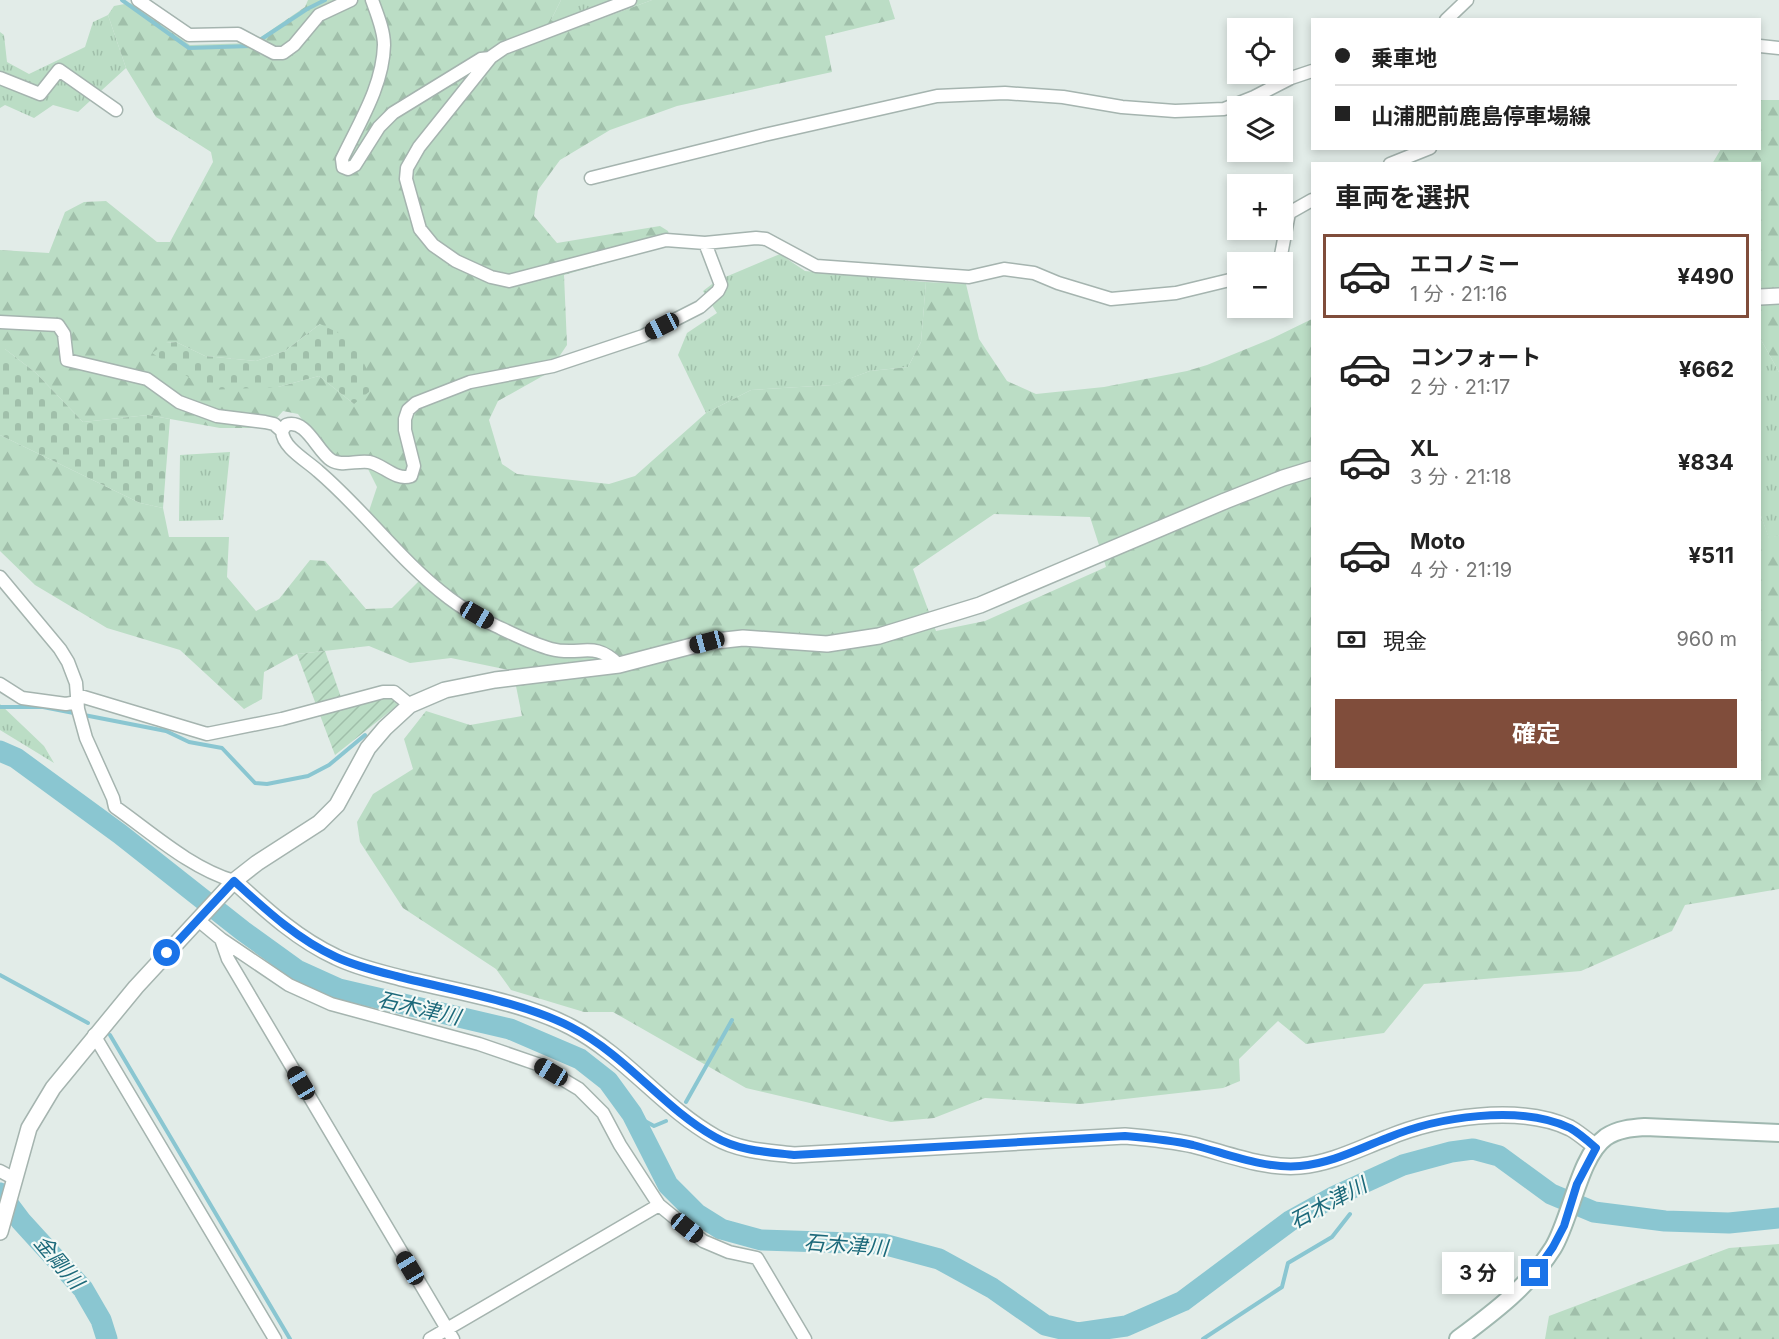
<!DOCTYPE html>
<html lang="ja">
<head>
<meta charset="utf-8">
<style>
	:root { --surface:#fff; --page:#f6f6f6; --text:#222; --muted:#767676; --line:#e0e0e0; --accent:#804d3b }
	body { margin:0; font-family:Inter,"Noto Sans JP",sans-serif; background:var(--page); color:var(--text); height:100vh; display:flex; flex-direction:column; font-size:22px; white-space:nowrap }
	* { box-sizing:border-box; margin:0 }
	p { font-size:20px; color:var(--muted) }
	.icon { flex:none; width:33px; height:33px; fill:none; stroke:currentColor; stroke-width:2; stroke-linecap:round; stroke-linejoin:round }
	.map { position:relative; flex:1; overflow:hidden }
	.drawer { position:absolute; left:1311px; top:162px; width:450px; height:618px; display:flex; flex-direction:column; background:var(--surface); border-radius:0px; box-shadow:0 3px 9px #0003 }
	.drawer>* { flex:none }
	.banner { position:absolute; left:1311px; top:18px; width:450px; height:132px; border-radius:0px; box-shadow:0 3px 9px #0003; display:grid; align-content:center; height:132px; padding:0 24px; background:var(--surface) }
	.controls { position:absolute; left:1227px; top:18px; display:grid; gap:12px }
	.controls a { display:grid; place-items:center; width:66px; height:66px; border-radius:0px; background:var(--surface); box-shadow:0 3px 9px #0003; font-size:30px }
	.end { position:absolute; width:27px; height:27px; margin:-14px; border:8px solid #1a73e8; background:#fff; box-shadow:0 0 0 3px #fff }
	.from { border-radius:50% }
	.bubble { position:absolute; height:42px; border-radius:0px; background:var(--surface); box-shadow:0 3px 9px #0003; font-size:20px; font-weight:700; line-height:42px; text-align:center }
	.car { position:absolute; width:18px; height:36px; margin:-18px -9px; border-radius:8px; box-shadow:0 0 4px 2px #0007; background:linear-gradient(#222 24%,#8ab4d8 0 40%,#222 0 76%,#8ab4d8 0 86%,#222 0) }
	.banner b { display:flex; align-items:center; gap:21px; height:57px; font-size:22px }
	.banner b+b { border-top:2px solid var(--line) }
	.banner i { width:15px; height:15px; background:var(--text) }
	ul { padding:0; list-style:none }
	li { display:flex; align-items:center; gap:18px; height:84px; margin:0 12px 9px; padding:0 12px; border:3px solid transparent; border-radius:0px }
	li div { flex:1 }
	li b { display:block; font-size:22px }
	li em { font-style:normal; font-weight:700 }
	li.on { border-color:var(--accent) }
	li>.icon { width:54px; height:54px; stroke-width:1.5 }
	h2 { padding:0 24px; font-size:27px; line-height:72px }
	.pay { display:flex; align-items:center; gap:15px; height:66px; padding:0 24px; font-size:22px }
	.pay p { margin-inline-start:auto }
	.action { display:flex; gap:12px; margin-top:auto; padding:12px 24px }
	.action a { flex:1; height:69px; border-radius:0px; background:var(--accent); color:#fff; font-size:24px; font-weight:700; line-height:69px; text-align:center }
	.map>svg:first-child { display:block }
	.grass { fill:url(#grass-tufts) }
	.forest { fill:url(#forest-firs); fill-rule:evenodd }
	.cemetery { fill:url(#cemetery-stones) }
	.garden { fill:url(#garden-furrows) }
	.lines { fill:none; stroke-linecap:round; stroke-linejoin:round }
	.stream { stroke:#8ac6d1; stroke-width:4 }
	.river { stroke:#8ac6d1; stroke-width:21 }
	.minor-casing { stroke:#a5b4af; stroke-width:15 }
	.tertiary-casing { stroke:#a5b4af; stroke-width:18 }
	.secondary-casing { stroke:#a0b8b0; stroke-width:20 }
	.minor { stroke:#fff; stroke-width:12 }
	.tertiary { stroke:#fff; stroke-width:15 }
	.secondary { stroke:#fff; stroke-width:16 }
	.route { stroke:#1a73e8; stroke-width:8 }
	.labels { text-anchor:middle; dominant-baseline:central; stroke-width:4.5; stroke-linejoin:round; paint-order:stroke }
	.water-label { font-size:21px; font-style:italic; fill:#1c697a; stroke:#f3f9f6 }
</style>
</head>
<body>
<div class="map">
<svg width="1779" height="1339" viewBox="0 0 1779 1339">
	<defs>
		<pattern id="grass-tufts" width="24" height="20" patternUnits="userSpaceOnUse" patternTransform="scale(1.5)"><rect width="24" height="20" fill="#bbddc5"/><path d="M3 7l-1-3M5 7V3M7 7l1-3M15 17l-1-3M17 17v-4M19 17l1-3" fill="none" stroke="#a0bfaa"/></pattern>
		<pattern id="forest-firs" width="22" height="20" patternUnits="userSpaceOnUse" patternTransform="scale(1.5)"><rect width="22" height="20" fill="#bbddc5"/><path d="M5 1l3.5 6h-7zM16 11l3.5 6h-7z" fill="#a0bfaa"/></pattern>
		<pattern id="cemetery-stones" width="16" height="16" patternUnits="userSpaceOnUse" patternTransform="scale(1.5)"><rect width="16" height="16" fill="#bbddc5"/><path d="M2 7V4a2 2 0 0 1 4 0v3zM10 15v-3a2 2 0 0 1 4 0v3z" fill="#a0bfaa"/></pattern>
		<pattern id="garden-furrows" width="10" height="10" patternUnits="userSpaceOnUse" patternTransform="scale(1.5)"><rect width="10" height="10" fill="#bbddc5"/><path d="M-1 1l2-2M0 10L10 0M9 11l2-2" fill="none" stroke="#a0bfaa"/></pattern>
	</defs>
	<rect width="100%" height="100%" fill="#e2ece8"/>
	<path class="grass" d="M 561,0 L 652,0 L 571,30 L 551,20 Z
		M 108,15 L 126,68 L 78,112 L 53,105 L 34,118 L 5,105 L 0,108 L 0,32 L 4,35 L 7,62 L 29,74 L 85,47 L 93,22 Z
		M 780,254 L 805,271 L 926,282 L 921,342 L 908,367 L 870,371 L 833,385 L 751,390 L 706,413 L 678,355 L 687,333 L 717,313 L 703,291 L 716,281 Z
		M 1760,338 L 1779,372 L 1779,535 L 1769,539 L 1760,513 Z
		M 230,452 L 223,520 L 179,521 L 180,455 Z
		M 0,704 L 44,746 L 54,763 L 0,730 Z"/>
	<path class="forest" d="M 308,0 L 561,0 L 551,20 L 571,30 L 652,0 L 889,0 L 895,19 L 825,36 L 832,72 L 677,106 L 610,130 L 560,160 L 538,190 L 534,216 L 557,243 L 660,226 L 668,231 L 672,244 L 564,275 L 567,345 L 548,373 L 498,401 L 489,420 L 502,464 L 517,474 L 609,484 L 635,476 L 706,413 L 751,390 L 832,385 L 870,371 L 908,367 L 921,342 L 926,282 L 966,284 L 979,339 L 1007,381 L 1036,394 L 1104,387 L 1187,371 L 1207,365 L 1273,338 L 1312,319 L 1312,778 L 1760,778 L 1760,513 L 1769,538 L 1779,535 L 1779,889 L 1685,905 L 1672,931 L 1581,971 L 1424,984 L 1384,1033 L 1306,1044 L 1278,1021 L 1239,1059 L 1240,1081 L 1223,1088 L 1080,1104 L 985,1098 L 934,1118 L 891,1122 L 746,1088 L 613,1012 L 584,1012 L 511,990 L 496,969 L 403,908 L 360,842 L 357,822 L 373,794 L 413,769 L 404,739 L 426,711 L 470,725 L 522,716 L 513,671 L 451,658 L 410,663 L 369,646 L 297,654 L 264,672 L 262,699 L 244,709 L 180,650 L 107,628 L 35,585 L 0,551 L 0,435 L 140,503 L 163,508 L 169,537 L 229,537 L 227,577 L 256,611 L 279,599 L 310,560 L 325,561 L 366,609 L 392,608 L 419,581 L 365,523 L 377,487 L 367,467 L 336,466 L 298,414 L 283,411 L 268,428 L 220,428 L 148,415 L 83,422 L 36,373 L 5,349 L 0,349 L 0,250 L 49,253 L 65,212 L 84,202 L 106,201 L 157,242 L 170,242 L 213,162 L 211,152 L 156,117 L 126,68 L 108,15 L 114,6 L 130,3 L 190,45 L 252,43 L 305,7 ZM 320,324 L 354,404 L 319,376 L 278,387 L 166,343 L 176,342 L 205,356 L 256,361 L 285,351 ZM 994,514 L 1090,517 L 1106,567 L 985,621 L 936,631 L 913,569 Z
		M 1760,100 L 1779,100 L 1779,372 L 1760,338 L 1760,164 L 1712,164 L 1721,149 L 1760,148 Z
		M 1779,1244 L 1779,1339 L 1545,1339 L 1549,1316 L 1729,1248 Z"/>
	<path class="cemetery" d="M 320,324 L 353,340 L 375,387 L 354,404 L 319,376 L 278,387 L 208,390 L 152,353 L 166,343 L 176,342 L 205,356 L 256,361 L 285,351 Z
		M 0,349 L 5,349 L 36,373 L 83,422 L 148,415 L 170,419 L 163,508 L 140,503 L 0,435 Z"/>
	<path class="garden" d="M 325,651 L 344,706 L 388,694 L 398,705 L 335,755 L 297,654 Z"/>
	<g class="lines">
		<path class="stream" d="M 122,0 L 189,48 L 251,46 L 307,9 L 325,0
			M 0,707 L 43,707 L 166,731 L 189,742 L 222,748 L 255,783 L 267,784 L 308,776 L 329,765 L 365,735
			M 0,975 L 88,1023
			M 110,1035 L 290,1339
			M 686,1102 L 732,1020
			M 632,1114 L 654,1126 L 666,1121
			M 1203,1339 L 1282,1287 L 1288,1263 L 1332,1237 L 1350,1214"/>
		<path class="river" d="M 0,751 L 16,758 L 120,834 L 243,931 L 297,970 L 339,989 L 510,1029 L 580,1059 L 608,1081 L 632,1114 L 668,1185 L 697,1214 L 721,1229 L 761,1240 L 883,1244 L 939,1259 L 992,1288 L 1045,1325 L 1078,1333 L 1126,1326 L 1183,1301 L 1290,1221 L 1335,1196 L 1403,1165 L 1451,1152 L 1473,1149 L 1499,1156 L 1551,1194 L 1594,1212 L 1665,1221 L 1729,1223 L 1779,1218
			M 0,1193 L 21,1221 L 83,1289 L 101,1320 L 107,1339"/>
		<g class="minor-casing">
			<path id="minor" d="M 138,0 L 189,35 L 238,34 L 274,53 L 283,53 L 294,45 L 319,15 L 351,0
				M 372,0 C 377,14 384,30 384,45 C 383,86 359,123 342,159 L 343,167 L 348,169 L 355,165 L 379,127 L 393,113 L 481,59 L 490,58
				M 630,0 L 504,48 L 491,57 L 419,147 L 407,168 L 406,179 L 420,229 L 433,245 L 456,261 L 491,277 L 509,281 L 666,240 L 705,243 L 756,238 L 766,239 L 816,266 L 969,277 L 1004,269 L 1034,273 L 1058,283 L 1111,299 L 1176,293 L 1238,278
				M 1446,20 L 1467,0
				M 1760,46 L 1779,48
				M 0,78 L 40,94 L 59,70 L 116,110
				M 1390,164 L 1430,148
				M 591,178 L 764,135 L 937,96 L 1005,93 L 1063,97 L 1122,107 L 1175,111 L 1224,109 L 1254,97 L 1291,78 L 1312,71
				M 1275,262 L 1281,255 L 1289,213 L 1312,200
				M 0,322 L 58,325 L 64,334 L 67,360 L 147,379 L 179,402 L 217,416 L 265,422 L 274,424 L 282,431 C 283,448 306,460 318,471 C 364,510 400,561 449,598 C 462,608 478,617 492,624 C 511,633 532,644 551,649 C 581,657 593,639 619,665
				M 282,431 L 286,425 C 306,418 317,451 331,460 C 342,467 357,460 369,462 C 384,465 395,481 411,476 L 414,466 L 405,430 L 405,419 L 408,410 L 416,403 L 470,382 L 553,366 L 643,336 L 700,307 L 718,291 L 721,285 L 705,243
				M 0,577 L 60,649 L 68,662 L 76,683 L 78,709 L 86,738 L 113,798 L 115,807 C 152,833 190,868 234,881
				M 0,684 L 22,698 L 66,704 L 77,702
				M 77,695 L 207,734 L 282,719 L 383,692 L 394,692 L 410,705
				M 198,920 L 221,939 L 228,959 L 453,1339
				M 221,939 L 289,985 L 331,1004 L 479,1044 L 537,1064 L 579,1089 L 603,1113 L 620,1145 L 659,1205 L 703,1241 L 729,1252 L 757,1258 L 805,1339
				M 94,1035 L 275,1339
				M 0,1171 L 15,1179
				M 430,1339 L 659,1205"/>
		</g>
		<g class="tertiary-casing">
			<path id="tertiary" d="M 1760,297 L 1779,296
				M 234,881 C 266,910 297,939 336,957 C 356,967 379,972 401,978 C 453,991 524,1002 571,1027 C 626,1056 662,1107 715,1137 C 739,1151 768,1152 794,1155 L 1125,1136 C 1148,1138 1171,1140 1193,1145 C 1228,1154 1264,1169 1300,1166 C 1332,1163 1358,1149 1387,1138 C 1437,1117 1519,1104 1570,1128 C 1579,1133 1588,1141 1596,1147
				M 0,1232 L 29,1128 L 53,1088 L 136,987 L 234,881 L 257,863 L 319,823 L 337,805 L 368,748 L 385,728 L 410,705 L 445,690 L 495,680 L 619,665 L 707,642 L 743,638 L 827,644 L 879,636 L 980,605 L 1225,501 L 1283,478 L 1312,469"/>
		</g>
		<g class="secondary-casing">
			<path id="secondary" d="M 1458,1339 C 1494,1312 1529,1286 1553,1248 C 1571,1219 1579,1156 1606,1137 C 1618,1129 1632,1128 1645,1127 L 1779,1133"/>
		</g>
		<use href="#minor" class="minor"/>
		<use href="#tertiary" class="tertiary"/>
		<use href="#secondary" class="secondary"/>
	</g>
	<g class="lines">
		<path class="route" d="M 167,953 L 234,881 C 266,910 297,939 336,957 C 355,966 376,971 396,976 C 450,990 523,1002 571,1027 C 627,1056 662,1107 715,1137 C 739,1151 768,1152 794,1155 L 1125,1136 C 1148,1138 1171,1140 1193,1145 C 1228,1154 1264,1169 1300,1166 C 1332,1163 1358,1149 1387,1138 C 1437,1117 1519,1104 1570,1128 C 1579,1133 1588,1141 1596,1148 L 1577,1184 L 1564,1226 L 1553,1247 L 1535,1273"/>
	</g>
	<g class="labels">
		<g class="water-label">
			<text transform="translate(419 1008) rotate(13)">石木津川</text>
			<text transform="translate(1328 1203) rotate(-28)">石木津川</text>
			<text transform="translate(846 1245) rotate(4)">石木津川</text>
			<text transform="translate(59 1262) rotate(50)">金剛川</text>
		</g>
	</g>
</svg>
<div class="controls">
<a><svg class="icon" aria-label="locate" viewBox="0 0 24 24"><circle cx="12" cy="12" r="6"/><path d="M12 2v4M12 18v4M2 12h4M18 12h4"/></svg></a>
<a><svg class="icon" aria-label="layers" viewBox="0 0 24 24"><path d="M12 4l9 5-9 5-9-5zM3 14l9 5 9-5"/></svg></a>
<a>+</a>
<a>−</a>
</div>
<i class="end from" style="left:167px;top:953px"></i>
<i class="end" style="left:1535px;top:1273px"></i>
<div class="bubble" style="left:1442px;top:1252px;width:72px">3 分</div>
<i class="car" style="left:662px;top:326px;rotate:243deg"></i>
<i class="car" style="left:477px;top:615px;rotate:120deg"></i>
<i class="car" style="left:707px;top:642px;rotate:255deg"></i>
<i class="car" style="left:551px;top:1072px;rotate:301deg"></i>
<i class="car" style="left:301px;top:1083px;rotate:329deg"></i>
<i class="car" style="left:687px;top:1228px;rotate:129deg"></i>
<i class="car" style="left:410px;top:1268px;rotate:329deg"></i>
<div class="banner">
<b><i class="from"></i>乗車地</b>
<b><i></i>山浦肥前鹿島停車場線</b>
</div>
<section class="drawer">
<h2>車両を選択</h2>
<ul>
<li class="on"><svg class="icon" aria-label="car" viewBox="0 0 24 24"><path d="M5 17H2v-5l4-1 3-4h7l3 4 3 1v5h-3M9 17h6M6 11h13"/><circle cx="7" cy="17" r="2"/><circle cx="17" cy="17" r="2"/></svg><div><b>エコノミー</b><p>1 分 · 21:16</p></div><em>¥490</em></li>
<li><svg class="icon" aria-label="car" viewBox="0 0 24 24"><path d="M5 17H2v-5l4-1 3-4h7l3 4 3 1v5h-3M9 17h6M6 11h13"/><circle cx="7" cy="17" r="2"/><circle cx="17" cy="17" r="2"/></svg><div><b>コンフォート</b><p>2 分 · 21:17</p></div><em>¥662</em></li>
<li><svg class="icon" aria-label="car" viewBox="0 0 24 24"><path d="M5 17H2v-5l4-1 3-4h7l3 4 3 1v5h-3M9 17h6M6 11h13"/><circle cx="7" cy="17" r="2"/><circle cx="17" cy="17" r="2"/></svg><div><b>XL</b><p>3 分 · 21:18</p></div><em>¥834</em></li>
<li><svg class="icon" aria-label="car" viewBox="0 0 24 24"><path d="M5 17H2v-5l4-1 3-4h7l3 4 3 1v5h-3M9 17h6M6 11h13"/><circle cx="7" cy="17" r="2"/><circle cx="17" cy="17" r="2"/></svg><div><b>Moto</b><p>4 分 · 21:19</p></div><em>¥511</em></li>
</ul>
<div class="pay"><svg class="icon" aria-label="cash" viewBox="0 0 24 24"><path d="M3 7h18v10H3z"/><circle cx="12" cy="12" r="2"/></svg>現金<p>960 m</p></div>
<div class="action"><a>確定</a></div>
</section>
</div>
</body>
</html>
